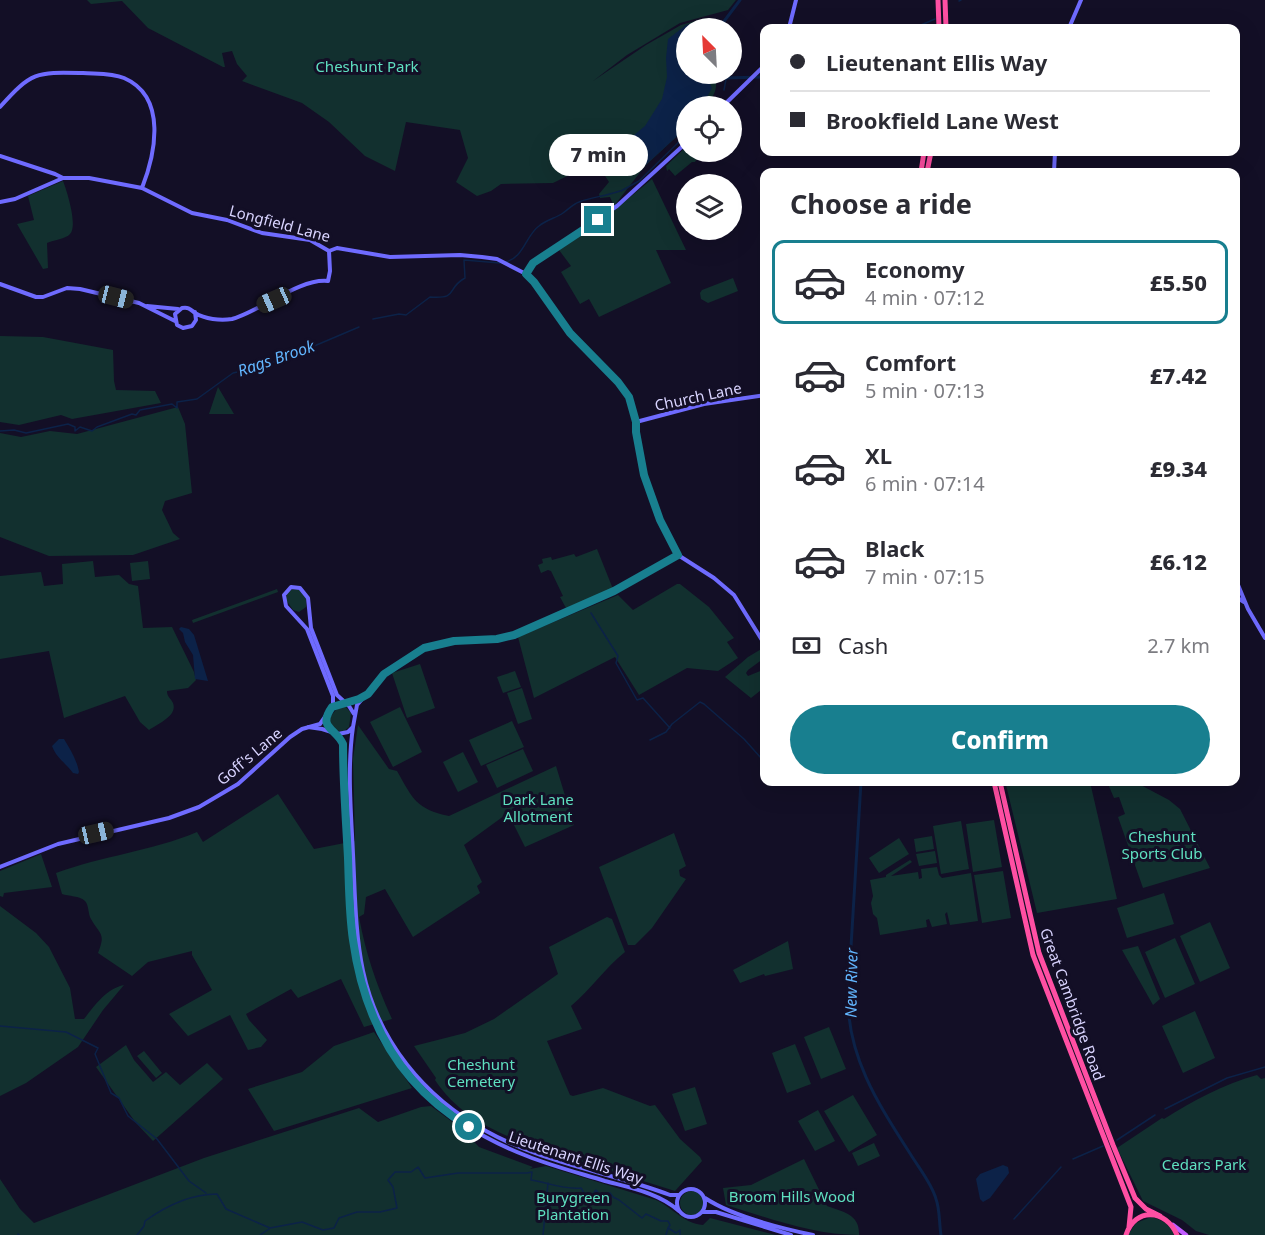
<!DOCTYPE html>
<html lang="en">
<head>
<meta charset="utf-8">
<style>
	:root { --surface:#fff; --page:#f2f2f3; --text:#2b2b33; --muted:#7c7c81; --line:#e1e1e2; --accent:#187f8f }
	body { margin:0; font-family:"Noto Sans",sans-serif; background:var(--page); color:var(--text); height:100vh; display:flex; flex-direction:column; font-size:22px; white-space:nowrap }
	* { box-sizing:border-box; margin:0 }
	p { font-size:20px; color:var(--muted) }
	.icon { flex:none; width:33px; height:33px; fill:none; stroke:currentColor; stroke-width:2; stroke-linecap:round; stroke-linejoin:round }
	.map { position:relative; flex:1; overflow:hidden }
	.drawer { position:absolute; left:760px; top:168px; width:480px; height:618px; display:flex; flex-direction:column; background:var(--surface); border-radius:12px; box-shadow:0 6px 24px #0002 }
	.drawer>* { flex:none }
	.guide { position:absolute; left:760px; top:24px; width:480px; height:132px; border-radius:12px; box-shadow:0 6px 24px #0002; display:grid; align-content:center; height:132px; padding:0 30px; background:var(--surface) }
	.needle { width:39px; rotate:336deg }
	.controls { position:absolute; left:676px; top:18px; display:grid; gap:12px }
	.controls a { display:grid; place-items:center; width:66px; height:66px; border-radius:50%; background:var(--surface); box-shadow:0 6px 24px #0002; font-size:30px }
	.end { position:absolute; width:27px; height:27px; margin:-14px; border:8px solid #187f8f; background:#fff; box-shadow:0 0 0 3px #fff }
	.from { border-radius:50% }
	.bubble { position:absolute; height:42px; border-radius:21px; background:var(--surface); box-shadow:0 6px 24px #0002; font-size:20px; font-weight:800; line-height:42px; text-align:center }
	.car { position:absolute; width:18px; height:36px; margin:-18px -9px; border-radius:8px; box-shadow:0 0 4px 2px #0007; background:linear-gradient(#222 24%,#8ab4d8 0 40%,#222 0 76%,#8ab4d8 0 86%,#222 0) }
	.guide b { display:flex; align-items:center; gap:21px; height:57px; font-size:22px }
	.guide b+b { border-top:2px solid var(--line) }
	.guide i { width:15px; height:15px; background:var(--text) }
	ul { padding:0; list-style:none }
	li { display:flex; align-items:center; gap:18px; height:84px; margin:0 12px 9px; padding:0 18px; border:3px solid transparent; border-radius:12px }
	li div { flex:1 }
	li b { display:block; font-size:22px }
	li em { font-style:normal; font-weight:800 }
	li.current { border-color:var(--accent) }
	li>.icon { width:54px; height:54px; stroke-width:1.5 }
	h2 { padding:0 30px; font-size:27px; line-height:72px }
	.pay { display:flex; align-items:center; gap:15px; height:66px; padding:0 30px; font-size:22px }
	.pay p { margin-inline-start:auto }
	.primary-button { display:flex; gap:12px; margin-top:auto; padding:12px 30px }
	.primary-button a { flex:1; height:69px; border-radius:36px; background:var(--accent); color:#fff; font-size:24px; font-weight:800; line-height:69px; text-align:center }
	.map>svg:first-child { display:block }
	.green { fill:#12302f }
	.water { fill:#0c2248 }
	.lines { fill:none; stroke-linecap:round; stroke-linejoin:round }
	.stream { stroke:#0c2248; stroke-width:1.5 }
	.canal { stroke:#0c2248; stroke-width:3 }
	.secondary { stroke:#6f6bff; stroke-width:4 }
	.primary { stroke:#c25bff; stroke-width:4.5 }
	.highway { stroke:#ff4fa3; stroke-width:5 }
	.route { stroke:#187f8f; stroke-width:8 }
	.labels { text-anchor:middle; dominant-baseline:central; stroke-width:6; stroke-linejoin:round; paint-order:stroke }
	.park-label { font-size:15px; fill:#5fe0c0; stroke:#130f26 }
	.street-label { font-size:15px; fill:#d9d4ff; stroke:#130f26 }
	.water-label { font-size:16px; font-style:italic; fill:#62b6ff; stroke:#130f26 }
</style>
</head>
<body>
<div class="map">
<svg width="1265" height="1235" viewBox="0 0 1265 1235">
	<rect width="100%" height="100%" fill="#130f26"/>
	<path class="green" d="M 87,0 L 736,0 L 728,10 L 680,23 L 627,55 L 593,81 L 646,45 L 681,25 L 706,18 L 706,28 L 687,28 L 687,74 L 713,74 C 720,87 714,95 706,106 L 687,106 L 687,127 L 645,166 L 614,206 L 610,197 L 600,198 L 599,194 L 609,182 L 596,162 L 553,183 L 501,184 L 491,191 L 477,196 L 456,182 L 468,158 L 460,130 L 406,122 L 395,171 L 365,156 L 329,122 L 302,103 L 242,81 L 247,76 L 237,64 L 232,51 L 222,53 L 225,67 L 223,67 L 148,28 L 122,1 L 91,4 Z
		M 687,146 L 687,152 L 700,152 L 695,162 L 692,162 L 675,176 L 669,169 L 667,171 L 666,166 Z
		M 652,179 L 686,250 L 656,250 L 671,283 L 599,317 L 589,299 L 580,304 L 561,272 L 571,266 L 559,250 L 600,222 Z
		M 63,181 C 67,191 78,226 70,234 C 66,239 53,240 47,243 L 48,268 L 43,269 L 17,224 L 34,220 L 28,196 Z
		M 733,278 L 738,291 L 708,303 L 701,299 L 700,293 L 702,290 Z
		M 0,336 L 43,337 L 113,350 L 114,381 L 116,390 L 155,391 L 161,403 L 72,419 L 61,415 L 19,425 L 0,422 Z
		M 218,387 L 234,414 L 209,414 Z
		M 178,407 L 185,424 L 192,493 L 165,501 L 162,510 L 173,533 L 180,539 L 133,555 L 49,556 L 0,537 L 0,433 L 21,437 L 50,431 L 77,434 Z
		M 597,549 L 613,589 L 566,608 L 560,597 L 563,596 L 551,571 L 548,570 L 541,573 L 538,565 L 543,563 L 542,559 L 551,557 L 552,560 L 574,554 L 576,557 Z
		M 93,561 L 95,577 L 119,575 L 129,584 L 138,586 L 143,628 L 172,627 L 194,672 L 196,680 L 188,688 L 167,691 C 167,697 170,697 173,703 C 178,716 157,724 149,730 L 140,722 L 125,696 L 64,718 L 49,651 L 0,659 L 0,576 L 41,572 L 44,586 L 63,584 L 62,564 Z
		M 148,561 L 150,579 L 132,581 L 130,563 Z
		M 677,584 L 680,584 L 709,607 L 734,638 L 727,642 L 738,658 L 718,671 L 687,668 L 639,695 L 615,657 L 534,698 L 518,637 L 618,595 L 633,610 Z
		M 277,589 L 278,592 L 193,623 L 192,620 Z
		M 293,589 L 301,590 L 306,597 L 306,607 L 299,612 L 293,610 L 286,600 L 287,592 Z
		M 763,648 L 765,651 L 765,662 L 763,659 L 748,670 L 746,673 L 748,676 L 765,669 L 765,687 L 751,698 L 725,677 L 748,657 Z
		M 420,664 L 435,708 L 407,718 L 392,673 Z
		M 515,671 L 521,687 L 503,693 L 497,677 Z
		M 522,688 L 532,719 L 518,724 L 507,693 Z
		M 339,706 L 345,706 L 351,713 L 349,727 L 343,732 L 332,729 L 329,723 L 331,716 Z
		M 400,707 L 422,752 L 393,767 L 370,722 Z
		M 512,721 L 524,747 L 481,766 L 469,740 Z
		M 358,725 L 389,769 L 397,771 C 413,799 416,809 449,816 L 556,766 L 574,825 L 525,847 L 508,813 L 464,845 L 482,882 L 477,886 L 480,893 L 413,937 L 385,889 L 366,897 L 364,914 L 359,917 C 366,954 376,984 392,1019 L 364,1027 L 341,979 L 298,998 L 291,989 L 246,1014 L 249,1020 L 267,1040 L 261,1047 L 248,1050 L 230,1015 L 188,1036 L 169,1014 L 212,990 L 192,955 L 192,951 L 148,962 L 132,976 L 98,953 C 106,933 100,935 91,919 C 88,914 89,905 85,901 C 80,896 68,896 62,894 L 56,873 C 102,856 152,851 197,832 L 203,842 L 278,794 L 314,849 L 355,841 L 353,759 Z
		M 523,749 L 533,771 L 497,788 L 486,765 Z
		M 463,752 L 478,782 L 458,792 L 443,762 Z
		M 1013,782 L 1090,782 L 1117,899 L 1037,913 L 1006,785 Z
		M 1114,782 L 1135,782 L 1169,800 L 1180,809 L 1210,868 L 1143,888 L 1118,817 L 1125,814 L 1119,797 L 1114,798 L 1108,784 Z
		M 994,820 L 1002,867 L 973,872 L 966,824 Z
		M 961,821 L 969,869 L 941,874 L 933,826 Z
		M 674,833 L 686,866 L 679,870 L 680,876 L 686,879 L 652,928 L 635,945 L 628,945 L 599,867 Z
		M 932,836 L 934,849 L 916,852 L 914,839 Z
		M 899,838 L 909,854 L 879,873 L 869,858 Z
		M 935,851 L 937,863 L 919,866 L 916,854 Z
		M 41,854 L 52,887 L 4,893 L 3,897 L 0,896 L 0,871 Z
		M 910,860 L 912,862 L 891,876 L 918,872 L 919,879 L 922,878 L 921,869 L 937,867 L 939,875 L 942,878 L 971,873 L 978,921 L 950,925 L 947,912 L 945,914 L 947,924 L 932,927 L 929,919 L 926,920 L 927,927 L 880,935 L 877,918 L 873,914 L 871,903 L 873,896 L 870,880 L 886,877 L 886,875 Z
		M 1003,871 L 1011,918 L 982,923 L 974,875 Z
		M 1164,893 L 1174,924 L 1127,938 L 1117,908 Z
		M 0,906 L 36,933 L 49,947 L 70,988 L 75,1019 L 84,1019 C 95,1005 106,989 124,985 L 103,1010 L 78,1047 L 26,1083 L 0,1096 Z
		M 607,917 L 612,919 L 625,952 C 605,968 591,989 571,1006 L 582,1029 L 547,1041 L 570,1095 L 573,1096 L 603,1088 L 650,1106 L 655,1105 L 680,1139 L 700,1157 L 702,1161 L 675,1191 C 640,1180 605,1169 570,1158 C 519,1141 466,1127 435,1080 L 436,1078 L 414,1046 L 465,1033 L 494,1019 L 558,974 L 549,947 Z
		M 1210,922 L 1230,968 L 1200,982 L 1180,936 Z
		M 1175,938 L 1195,984 L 1165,998 L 1145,952 Z
		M 788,941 L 793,969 L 765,976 L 764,974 L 740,983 L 733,970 Z
		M 1138,946 L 1160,999 L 1153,1005 L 1122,950 Z
		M 1195,1011 L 1215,1058 L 1183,1073 L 1162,1026 Z
		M 829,1027 L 846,1069 L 821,1079 L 804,1037 Z
		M 374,1032 L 412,1088 L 274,1131 L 248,1089 L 302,1072 L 334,1046 Z
		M 795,1044 L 811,1084 L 787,1093 L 772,1053 Z
		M 126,1045 L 134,1060 L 153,1082 L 166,1072 L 180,1085 L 207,1063 L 223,1079 L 153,1141 L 136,1123 L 96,1067 Z
		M 144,1051 L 162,1073 L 156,1078 L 137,1056 Z
		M 1257,1075 L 1261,1079 L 1265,1078 L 1265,1235 L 1209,1235 L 1196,1231 L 1182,1220 L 1143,1201 L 1117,1148 L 1162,1118 L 1164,1119 C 1193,1101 1223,1084 1257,1075 Z
		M 695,1087 L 707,1124 L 685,1131 L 672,1094 Z
		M 853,1095 L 877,1135 L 849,1152 L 824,1111 Z
		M 431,1106 L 463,1130 L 479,1147 L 533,1167 L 530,1169 L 546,1166 L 656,1200 C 673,1208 683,1223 703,1225 L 710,1218 L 776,1235 L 0,1235 L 0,1179 L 20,1209 L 34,1223 L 204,1158 L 359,1108 L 378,1122 L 421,1107 Z
		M 818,1110 L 835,1141 L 815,1151 L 798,1121 Z
		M 874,1143 L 880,1156 L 858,1166 L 852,1153 Z
		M 804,1159 L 827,1206 C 843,1212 860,1214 859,1235 C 813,1235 769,1218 726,1205 L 723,1188 L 751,1185 Z
		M680 1203a12 12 0 1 1 24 0a12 12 0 1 1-24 0Z
		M 1151,1217 C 1162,1220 1170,1224 1174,1235 L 1128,1235 L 1136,1223 Z"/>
	<path class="water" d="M 702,21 L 701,28 L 687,28 L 687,74 L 706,74 L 712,88 L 702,106 L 687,106 L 687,127 L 638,172 L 617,149 L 645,126 L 662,99 L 667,77 L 666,58 L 668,39 L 686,25 Z
		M 181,627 L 189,629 L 194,635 L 208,681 L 195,679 L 193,655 L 185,642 L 183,633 L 179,629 Z
		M 59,739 L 64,739 C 70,749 77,760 79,772 L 78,774 L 73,773 C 65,762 57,759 52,746 Z
		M 1003,1165 L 1008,1167 L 1009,1173 L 990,1198 L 983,1202 L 980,1199 L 976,1179 L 980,1174 Z"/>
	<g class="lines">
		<path class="stream" d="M 959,1 L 961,0
			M 914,28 L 935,19
			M 724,90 L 727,74
			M 621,191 L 639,181 L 687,134
			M 505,262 C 523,259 526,235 539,226 C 546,220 556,218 563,213 C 569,209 573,204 579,202 C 592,197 606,196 620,191
			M 373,319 L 399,314 L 406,315 L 430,297 C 460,299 445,289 465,278 L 464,260 L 500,263
			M 0,431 L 14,430 L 26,433 L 68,424 L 75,427 L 75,431 L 80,427 L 92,431 L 97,427 L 132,414 L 136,415 L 140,410 L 172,404 L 177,408 L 177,402 L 197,399 L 233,373 L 260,367 L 293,355 L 359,327
			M 591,613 L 618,656 L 616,663 L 637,700 L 643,698 L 670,728
			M 650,740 L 666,732 L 672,724 L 700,702 L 704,704 L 744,739 L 761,758
			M 0,1026 L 66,1032 L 98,1048 L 95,1054 L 111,1093 L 119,1098 L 128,1116 L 157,1139 L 189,1181 L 206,1193
			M 1165,1109 L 1227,1078 L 1265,1067
			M 1117,1140 L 1155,1115
			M 1073,1159 L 1103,1146
			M 1014,1219 L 1061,1167
			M 18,1234 L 19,1235
			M 137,1235 L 144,1226 L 145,1221 C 166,1206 191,1194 217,1194 L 226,1209 L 270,1228 L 302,1222 L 323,1230 L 334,1228 L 339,1218 L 357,1212 L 380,1212 L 397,1208 L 393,1187 L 388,1180 L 395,1172 L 411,1172 L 418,1167 L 425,1178 L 458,1173 L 527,1173 L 532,1172 L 531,1180 C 546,1182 564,1190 581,1188 L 584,1193 L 593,1194 L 596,1190 L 599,1194 L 610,1193 L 613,1197 L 619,1200 L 642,1218 L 646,1214 L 661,1221 L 668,1221 L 670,1225 L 668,1228 L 676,1233 L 680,1230 L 680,1235
			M 260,1235 L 269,1229
			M 543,1235 L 548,1183
			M 666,1235 L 668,1228"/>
		<path class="canal" d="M 719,28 L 740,0
			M 720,74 L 724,78 L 765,77
			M 861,782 L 848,996 C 847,1057 879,1105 911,1155 C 919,1168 932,1184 936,1199 C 940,1210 939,1223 941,1235"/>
		<path class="secondary" d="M 789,28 L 796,0
			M 1069,28 L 1081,0
			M 723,106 L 765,65
			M 0,107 C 32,71 37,72 83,73 C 97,74 112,73 124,78 C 168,97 155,155 142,188
			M 0,156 L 55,174 L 63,178
			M 1054,172 L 1055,152
			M 0,202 L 15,199 L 63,178 L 89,178 L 142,188 L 192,213 L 227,220 L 262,233 L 310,240 L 329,251
			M 329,251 L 337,248 L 390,257 L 460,255 L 482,257 L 497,259 L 526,274 L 534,282 L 570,333 L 618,382 L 629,397 L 636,422 L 635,432 L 644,475 L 660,520 L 678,555
			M 526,274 L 533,263 L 617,206 L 687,142
			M 0,284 L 36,297 L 43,297 L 67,288 L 80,289 L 139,303 L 175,321
			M 147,306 L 178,309
			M 195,312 L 196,320 L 192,326 L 183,328 L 177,325 L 175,314 L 182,308 C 189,307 190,309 195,313 C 205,319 220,321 232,319 C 261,311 299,278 328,281 L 330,271 L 329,251
			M 636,422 L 704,404 L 765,395
			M 678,555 L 714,578 L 734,595 L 765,645
			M 1236,580 L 1248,609 L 1265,638
			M 1236,597 L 1244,602
			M 345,703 L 364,696
			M 333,706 L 333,696 L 307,629 L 286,606 L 284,595 L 291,587 L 300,588 L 308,598 L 311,628 L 337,695 L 349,706 L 354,714
			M 308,727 L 322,729 L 338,734 L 348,732 L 353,727 L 357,705 L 384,674 L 424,648 L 454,641 L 500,639 L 514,635 L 614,591 L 678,555
			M 353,727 C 347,769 351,811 353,854 C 355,893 355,932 363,971 C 378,1041 424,1097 486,1131 C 543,1163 609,1172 670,1195 L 679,1195
			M 338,734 L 343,744 C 343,782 346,819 348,857 C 349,896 349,936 359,975 C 382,1066 441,1123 527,1156 C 552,1166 579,1173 605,1181 C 631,1188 659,1193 679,1211
			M 0,867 L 58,844 L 169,818 L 199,807 L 238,784 L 290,737 L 302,729 L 320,724 L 332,707 L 344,703
			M677 1203a14 14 0 1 1 28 0a14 14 0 1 1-28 0Z
			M 705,1198 C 732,1216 780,1228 813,1235
			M 702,1212 L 716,1212 L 791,1235"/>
		<path class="primary" d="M 1173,1225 L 1186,1235"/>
		<path class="highway" d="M 938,0 L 939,28
			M 945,0 L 946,28
			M 921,172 L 924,152
			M 927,172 L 931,152
			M 994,782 L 1033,955 L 1131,1207 L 1129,1227
			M 1000,782 L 1039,953 L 1113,1145 L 1135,1198 L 1146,1209 L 1160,1216
			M 1126,1235 C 1135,1207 1166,1209 1177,1235"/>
	</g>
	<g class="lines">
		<path class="route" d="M 469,1127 C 399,1085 364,1020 353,940 C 349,913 349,885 348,858 C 346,820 343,782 343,744 C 336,728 317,728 332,707 L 359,699 L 368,694 L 384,674 L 424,648 L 454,641 L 497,639 L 514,635 L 614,591 L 678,555 L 660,520 L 644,475 L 636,432 L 636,422 L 629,397 L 618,382 L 570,333 L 534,282 L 526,274 L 533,263 L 598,220"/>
	</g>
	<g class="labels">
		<g class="park-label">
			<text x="367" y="66">Cheshunt Park</text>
			<text x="538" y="799">Dark Lane<tspan x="538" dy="17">Allotment</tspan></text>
			<text x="1162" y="836">Cheshunt<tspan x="1162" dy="17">Sports Club</tspan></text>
			<text x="481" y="1064">Cheshunt<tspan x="481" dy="17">Cemetery</tspan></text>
			<text x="1204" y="1164">Cedars Park</text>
			<text x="792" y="1196">Broom Hills Wood</text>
			<text x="573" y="1197">Burygreen<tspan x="573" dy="17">Plantation</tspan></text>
		</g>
		<g class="street-label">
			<text transform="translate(280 223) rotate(15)">Longfield Lane</text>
			<text transform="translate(698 396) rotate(-12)">Church Lane</text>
			<text transform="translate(249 756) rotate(-40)">Goff's Lane</text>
			<text transform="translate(1073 1004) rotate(70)">Great Cambridge Road</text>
			<text transform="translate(576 1157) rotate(18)">Lieutenant Ellis Way</text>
		</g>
		<g class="water-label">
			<text transform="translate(276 358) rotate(-19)">Rags Brook</text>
			<text transform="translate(851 983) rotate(-89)">New River</text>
		</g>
	</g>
</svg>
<div class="controls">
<a><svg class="needle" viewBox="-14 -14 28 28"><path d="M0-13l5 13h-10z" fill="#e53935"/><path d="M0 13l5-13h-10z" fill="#7c7c81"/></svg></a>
<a><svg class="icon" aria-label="locate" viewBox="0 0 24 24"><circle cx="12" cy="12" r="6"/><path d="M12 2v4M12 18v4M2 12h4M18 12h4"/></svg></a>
<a><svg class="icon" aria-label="layers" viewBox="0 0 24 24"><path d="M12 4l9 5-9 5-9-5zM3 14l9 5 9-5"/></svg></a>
</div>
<i class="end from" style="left:469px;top:1127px"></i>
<i class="end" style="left:598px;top:220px"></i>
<div class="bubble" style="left:549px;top:134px;width:99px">7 min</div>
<i class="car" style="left:116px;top:297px;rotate:104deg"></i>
<i class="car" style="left:274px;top:300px;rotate:246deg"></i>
<i class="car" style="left:96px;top:833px;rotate:77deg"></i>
<div class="guide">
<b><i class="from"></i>Lieutenant Ellis Way</b>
<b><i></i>Brookfield Lane West</b>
</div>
<section class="drawer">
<h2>Choose a ride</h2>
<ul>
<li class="current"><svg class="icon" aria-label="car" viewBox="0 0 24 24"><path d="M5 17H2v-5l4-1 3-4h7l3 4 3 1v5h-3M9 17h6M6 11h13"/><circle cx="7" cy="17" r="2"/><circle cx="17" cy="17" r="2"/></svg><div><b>Economy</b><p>4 min · 07:12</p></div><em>£5.50</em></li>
<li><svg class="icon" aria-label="car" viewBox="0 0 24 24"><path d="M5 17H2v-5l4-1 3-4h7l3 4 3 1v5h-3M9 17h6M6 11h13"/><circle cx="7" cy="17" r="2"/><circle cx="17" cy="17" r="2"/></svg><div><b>Comfort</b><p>5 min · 07:13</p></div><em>£7.42</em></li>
<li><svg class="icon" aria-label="car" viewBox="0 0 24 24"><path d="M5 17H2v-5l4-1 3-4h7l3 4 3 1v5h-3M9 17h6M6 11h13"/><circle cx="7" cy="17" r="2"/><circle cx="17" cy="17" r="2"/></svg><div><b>XL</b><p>6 min · 07:14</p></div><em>£9.34</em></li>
<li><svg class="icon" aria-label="car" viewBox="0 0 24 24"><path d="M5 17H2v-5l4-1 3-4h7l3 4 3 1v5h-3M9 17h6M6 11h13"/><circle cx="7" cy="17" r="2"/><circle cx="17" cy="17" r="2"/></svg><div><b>Black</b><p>7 min · 07:15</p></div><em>£6.12</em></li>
</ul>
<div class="pay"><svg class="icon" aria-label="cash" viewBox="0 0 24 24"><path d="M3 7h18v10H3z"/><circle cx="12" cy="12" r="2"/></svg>Cash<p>2.7 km</p></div>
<div class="primary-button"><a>Confirm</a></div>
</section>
</div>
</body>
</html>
